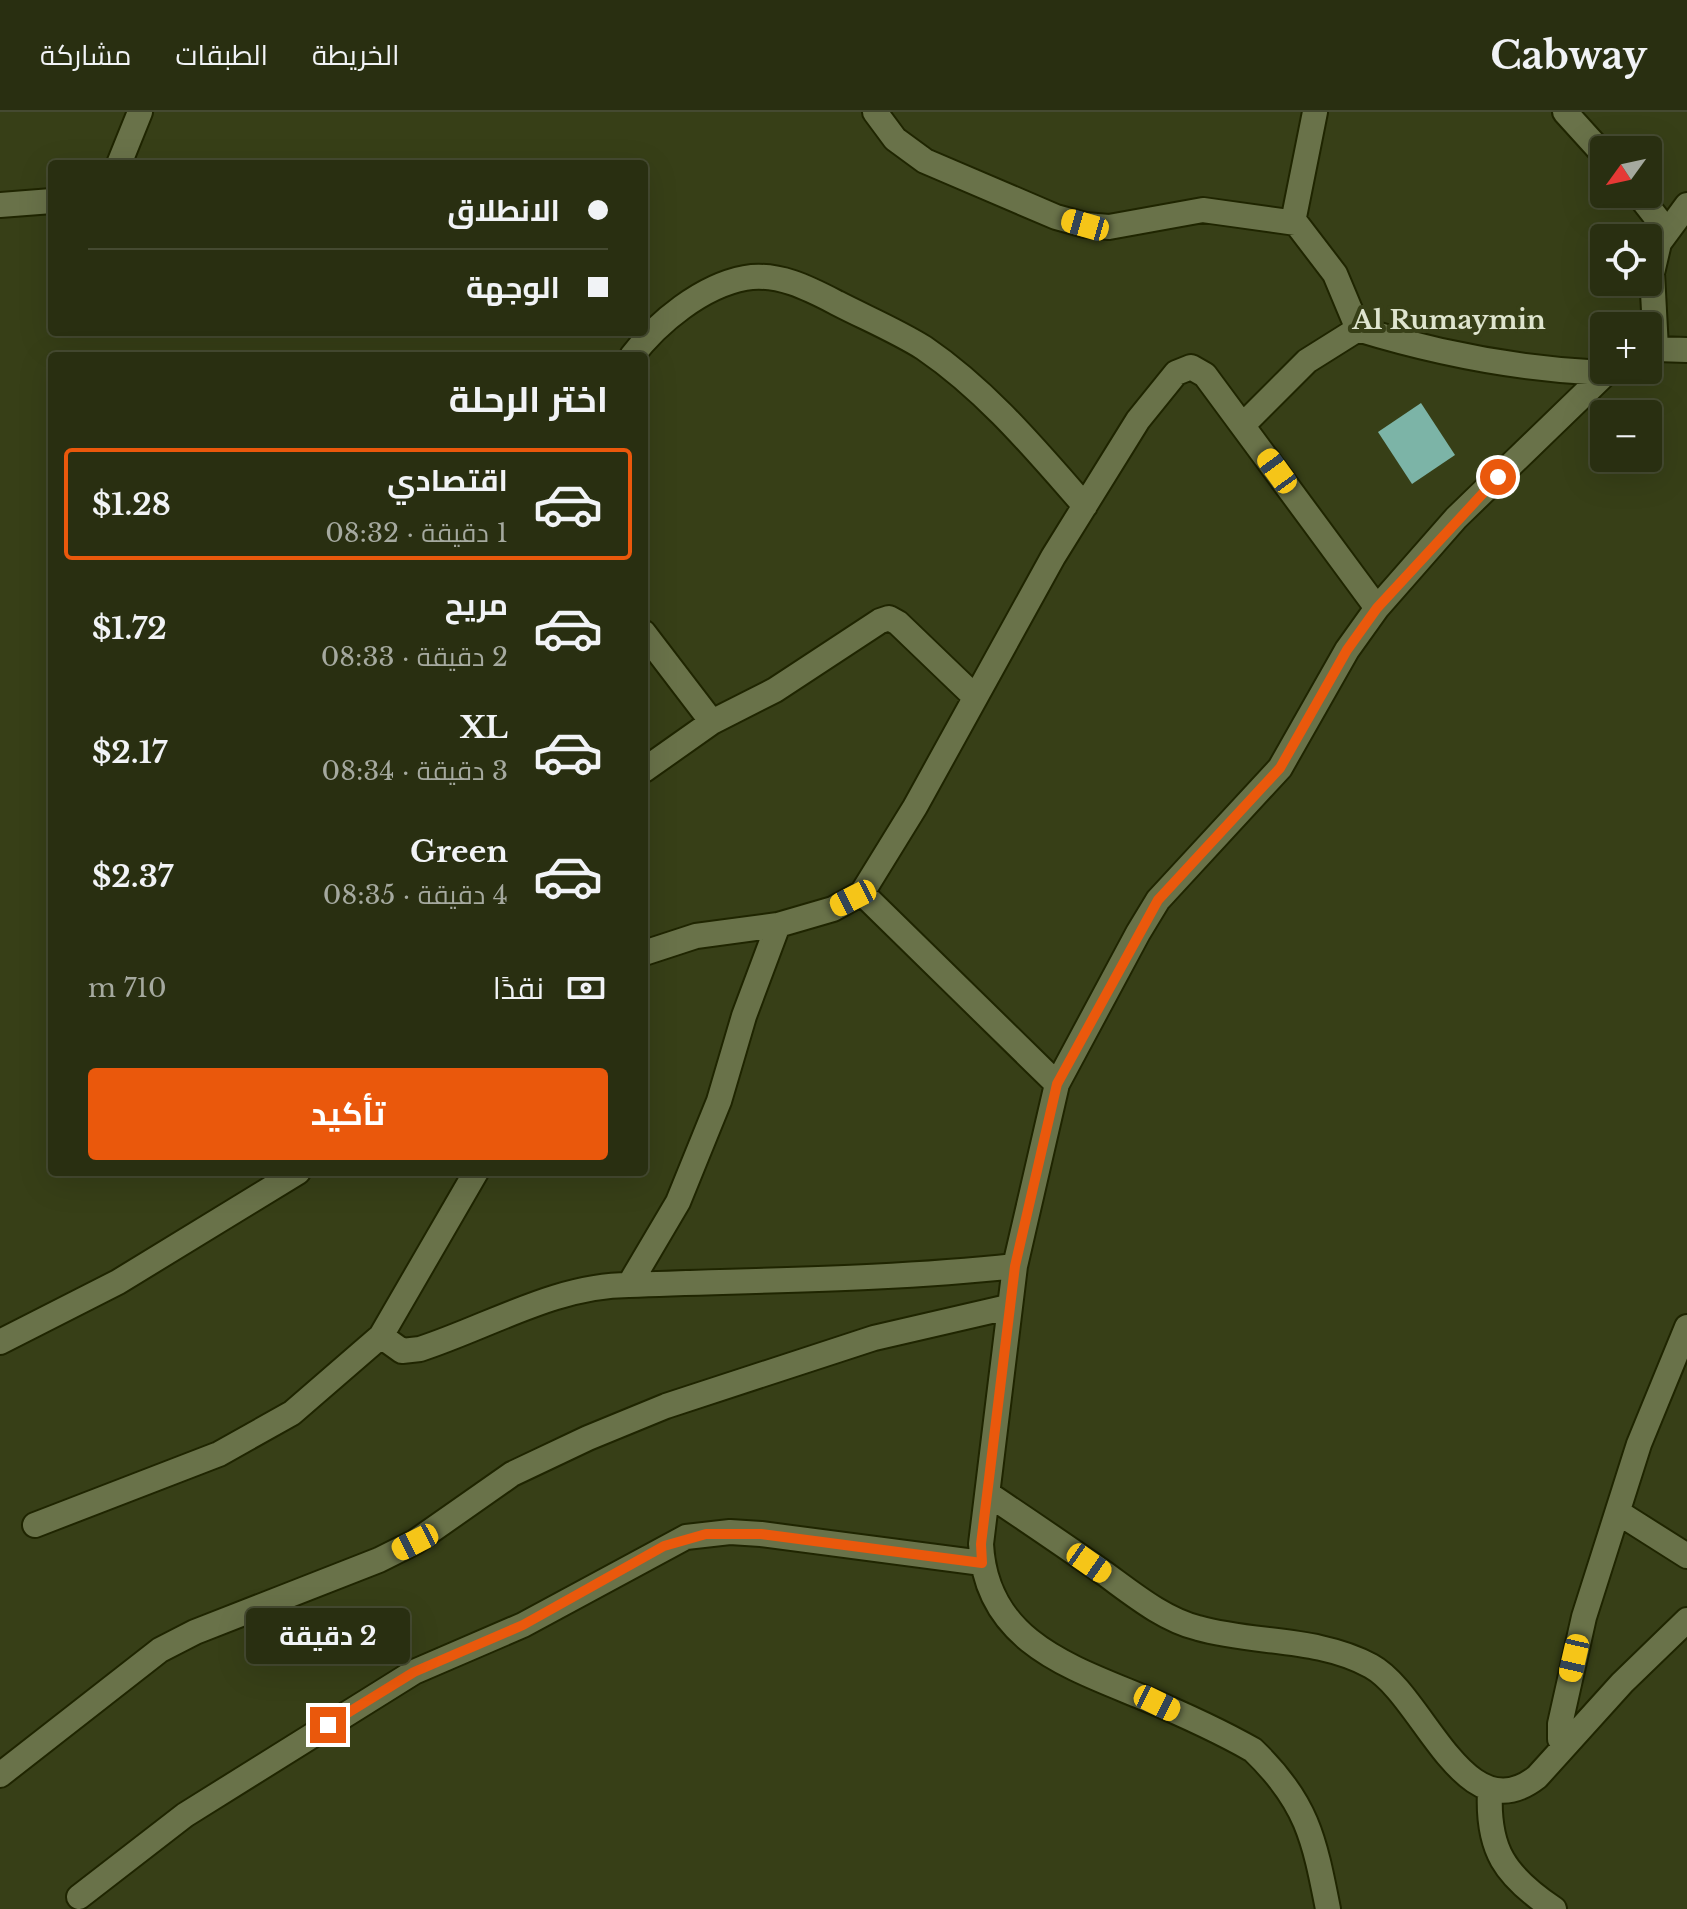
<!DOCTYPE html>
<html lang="ar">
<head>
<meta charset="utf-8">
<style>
	:root { --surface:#292f11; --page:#31371a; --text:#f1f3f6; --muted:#a5a99f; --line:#454a31; --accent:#ea580c }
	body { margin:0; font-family:"Libre Baskerville",Cairo,serif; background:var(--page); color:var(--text); direction:rtl; height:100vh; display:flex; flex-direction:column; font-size:30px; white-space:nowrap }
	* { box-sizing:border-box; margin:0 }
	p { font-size:26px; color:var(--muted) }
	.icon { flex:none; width:44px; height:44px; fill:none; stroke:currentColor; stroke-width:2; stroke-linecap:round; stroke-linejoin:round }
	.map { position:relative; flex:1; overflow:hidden; direction:ltr }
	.details { position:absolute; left:48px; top:240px; width:600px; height:824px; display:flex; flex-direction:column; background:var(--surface); border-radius:8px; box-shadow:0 8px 32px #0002,0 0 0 2px var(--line); direction:rtl }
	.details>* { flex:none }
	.guide { position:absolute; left:48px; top:48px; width:600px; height:176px; border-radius:8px; box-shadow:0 8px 32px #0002,0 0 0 2px var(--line); direction:rtl; display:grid; align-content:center; height:176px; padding:0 40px; background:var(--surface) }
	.needle { width:52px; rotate:237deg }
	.controls { position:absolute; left:1590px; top:24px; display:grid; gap:16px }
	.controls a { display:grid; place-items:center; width:72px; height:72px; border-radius:8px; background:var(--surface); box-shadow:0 8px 32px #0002,0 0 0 2px var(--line); font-size:40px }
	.end { position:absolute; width:36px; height:36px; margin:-18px; border:10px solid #ea580c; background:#fff; box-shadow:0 0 0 4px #fff }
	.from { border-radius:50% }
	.bubble { position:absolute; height:56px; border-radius:8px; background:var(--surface); box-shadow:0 8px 32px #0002,0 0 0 2px var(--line); font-size:26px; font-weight:700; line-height:56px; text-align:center; direction:rtl }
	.car { position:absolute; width:24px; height:48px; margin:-24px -12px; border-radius:10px; box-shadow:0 0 6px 2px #0007; background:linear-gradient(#f5c518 24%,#345 0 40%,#f5c518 0 76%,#345 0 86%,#f5c518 0) }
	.guide b { display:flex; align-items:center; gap:28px; height:76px; font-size:30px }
	.guide b+b { border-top:2px solid var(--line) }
	.guide i { width:20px; height:20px; background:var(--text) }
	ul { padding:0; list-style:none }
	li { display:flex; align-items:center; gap:24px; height:112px; margin:0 16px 12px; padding:0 24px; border:4px solid transparent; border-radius:8px }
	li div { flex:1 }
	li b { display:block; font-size:30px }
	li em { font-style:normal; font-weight:700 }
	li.current { border-color:var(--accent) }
	li>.icon { width:72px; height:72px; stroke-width:1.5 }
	h2 { padding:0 40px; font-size:36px; line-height:96px }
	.pay { display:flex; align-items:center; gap:20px; height:88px; padding:0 40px; font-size:30px }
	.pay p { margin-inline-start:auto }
	.button { display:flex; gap:16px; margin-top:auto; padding:16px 40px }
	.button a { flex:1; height:92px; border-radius:8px; background:var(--accent); color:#fff; font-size:32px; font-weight:700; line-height:92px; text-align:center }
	header { display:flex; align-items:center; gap:48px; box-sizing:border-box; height:112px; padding:0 40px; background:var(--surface); border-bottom:2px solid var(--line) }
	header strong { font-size:38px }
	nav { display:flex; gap:44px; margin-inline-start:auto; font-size:28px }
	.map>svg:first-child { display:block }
	.building { fill:#7cb4a7 }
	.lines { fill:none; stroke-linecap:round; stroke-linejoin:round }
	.minor-casing { stroke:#1f2500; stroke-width:28 }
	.minor { stroke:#697249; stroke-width:24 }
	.route { stroke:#ea580c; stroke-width:10 }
	.labels { text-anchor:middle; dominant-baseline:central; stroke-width:8; stroke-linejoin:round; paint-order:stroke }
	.quarter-label { font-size:26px; font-weight:bold; fill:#dfe5cf; stroke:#373f17 }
</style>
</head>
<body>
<header>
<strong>Cabway</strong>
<nav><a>الخريطة</a><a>الطبقات</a><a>مشاركة</a></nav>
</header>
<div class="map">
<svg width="1687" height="1797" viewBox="0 0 1687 1797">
	<rect width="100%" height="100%" fill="#373f17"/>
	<path class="building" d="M 1421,291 L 1455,343 L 1412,372 L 1378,320 Z"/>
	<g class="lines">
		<g class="minor-casing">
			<path id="minor" d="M 875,0 L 895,27 L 925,49 L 1056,105 L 1085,113 L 1109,115 L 1203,98 L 1296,111 L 1335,162 L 1358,217
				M 1565,0 L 1604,43
				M 119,52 L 140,0
				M 1638,82 L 1667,119
				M 0,93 L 52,89
				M 1293,110 L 1315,0
				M 1656,237 L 1652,161 L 1659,131 L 1687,93
				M 1648,240 L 1656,237 L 1687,238
				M 632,244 C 658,210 702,174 745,166 C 778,160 810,177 837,191 C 866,206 897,219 924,236 C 987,279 1035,337 1085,394
				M 1243,313 L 1307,249 L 1358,217 C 1436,241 1521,257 1602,261
				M 644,521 L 712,610 L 775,578 L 880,509 L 889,506 L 898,511 L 974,584
				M 644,658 L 712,610
				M 862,781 L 1057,972
				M 778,813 L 744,904 L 719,989 L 678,1090 L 629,1173 C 758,1168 886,1168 1015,1154
				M 644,841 L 696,824 L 778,813 L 833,797 L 862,781 L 915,695 L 1053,445 L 1138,308 L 1176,261 L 1191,255 L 1205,263 L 1377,496
				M 476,1060 L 381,1224 L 402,1239 L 420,1237 C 488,1215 556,1173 629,1173
				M 0,1230 L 118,1170 L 298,1060
				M 988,1382 C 1027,1408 1065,1434 1104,1461 C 1133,1482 1163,1507 1198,1516 C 1254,1532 1318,1525 1371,1554 C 1424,1583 1464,1722 1537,1665 L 1622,1571 L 1687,1508
				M 1619,1401 L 1687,1444
				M 35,1413 L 219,1342 L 292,1301 L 381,1224
				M 1566,1632 L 1560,1627 L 1560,1612 L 1584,1505 L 1639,1332 L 1687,1215
				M 0,1663 L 160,1538 L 195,1520 L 379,1448 L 415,1430 L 512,1362 L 588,1326 L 666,1294 L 874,1226 L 1008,1195
				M 1490,1679 C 1487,1738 1505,1764 1554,1797
				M 79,1785 L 185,1703 L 414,1560 L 523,1513 L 686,1425 L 730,1420 L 761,1422 L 982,1451
				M 1328,1797 C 1314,1726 1307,1690 1253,1638 C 1218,1618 1180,1601 1142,1585 C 1067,1554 986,1528 981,1432 L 1015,1154 L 1057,972 L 1138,821 L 1158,788 L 1280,656 L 1347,538 L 1377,496 L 1456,406 L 1609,258"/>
		</g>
		<use href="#minor" class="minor"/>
	</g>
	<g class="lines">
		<path class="route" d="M 328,1613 L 414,1560 L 523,1513 L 664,1434 L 706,1422 L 761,1422 L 982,1451 L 981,1432 L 1015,1154 L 1057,972 L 1158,788 L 1280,656 L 1347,538 L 1377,496 L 1498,365"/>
	</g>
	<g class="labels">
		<g class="quarter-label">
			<text x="1449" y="208">Al Rumaymin</text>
		</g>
	</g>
</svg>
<div class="controls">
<a><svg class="needle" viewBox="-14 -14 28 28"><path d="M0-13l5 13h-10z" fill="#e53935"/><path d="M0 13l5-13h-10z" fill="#a5a99f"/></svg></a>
<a><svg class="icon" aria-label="locate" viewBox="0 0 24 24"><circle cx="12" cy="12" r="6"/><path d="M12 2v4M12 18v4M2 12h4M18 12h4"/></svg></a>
<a>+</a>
<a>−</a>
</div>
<i class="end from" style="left:1498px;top:365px"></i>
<i class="end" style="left:328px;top:1613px"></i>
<div class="bubble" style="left:246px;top:1496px;width:164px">2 دقيقة</div>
<i class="car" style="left:1085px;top:113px;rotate:286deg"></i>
<i class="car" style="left:1277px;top:359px;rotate:324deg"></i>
<i class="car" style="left:853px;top:786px;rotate:243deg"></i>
<i class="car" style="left:415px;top:1430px;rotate:243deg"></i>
<i class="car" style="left:1089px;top:1451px;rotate:125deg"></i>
<i class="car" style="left:1574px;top:1546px;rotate:193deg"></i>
<i class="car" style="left:1157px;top:1591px;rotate:116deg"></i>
<div class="guide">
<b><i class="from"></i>الانطلاق</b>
<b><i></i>الوجهة</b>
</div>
<section class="details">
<h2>اختر الرحلة</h2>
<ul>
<li class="current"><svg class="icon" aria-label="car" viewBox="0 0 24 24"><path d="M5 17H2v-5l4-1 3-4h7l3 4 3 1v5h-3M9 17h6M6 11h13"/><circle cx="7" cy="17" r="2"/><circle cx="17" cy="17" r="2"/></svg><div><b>اقتصادي</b><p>1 دقيقة · 08:32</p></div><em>$1.28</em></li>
<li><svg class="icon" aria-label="car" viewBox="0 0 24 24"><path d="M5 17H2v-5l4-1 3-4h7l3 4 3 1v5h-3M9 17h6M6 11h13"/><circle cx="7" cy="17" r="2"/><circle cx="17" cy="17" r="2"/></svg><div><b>مريح</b><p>2 دقيقة · 08:33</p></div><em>$1.72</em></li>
<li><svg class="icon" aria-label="car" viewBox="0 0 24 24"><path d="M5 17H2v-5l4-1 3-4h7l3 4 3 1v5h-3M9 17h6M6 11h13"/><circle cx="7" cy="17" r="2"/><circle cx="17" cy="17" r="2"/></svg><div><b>XL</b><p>3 دقيقة · 08:34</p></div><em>$2.17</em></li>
<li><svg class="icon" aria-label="car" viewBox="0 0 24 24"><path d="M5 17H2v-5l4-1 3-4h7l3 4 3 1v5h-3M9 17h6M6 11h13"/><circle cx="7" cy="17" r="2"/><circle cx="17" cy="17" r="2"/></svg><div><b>Green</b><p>4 دقيقة · 08:35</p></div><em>$2.37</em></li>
</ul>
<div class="pay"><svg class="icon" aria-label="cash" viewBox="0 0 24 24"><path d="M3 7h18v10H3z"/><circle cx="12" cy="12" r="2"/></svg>نقدًا<p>710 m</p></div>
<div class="button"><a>تأكيد</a></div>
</section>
</div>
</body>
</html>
